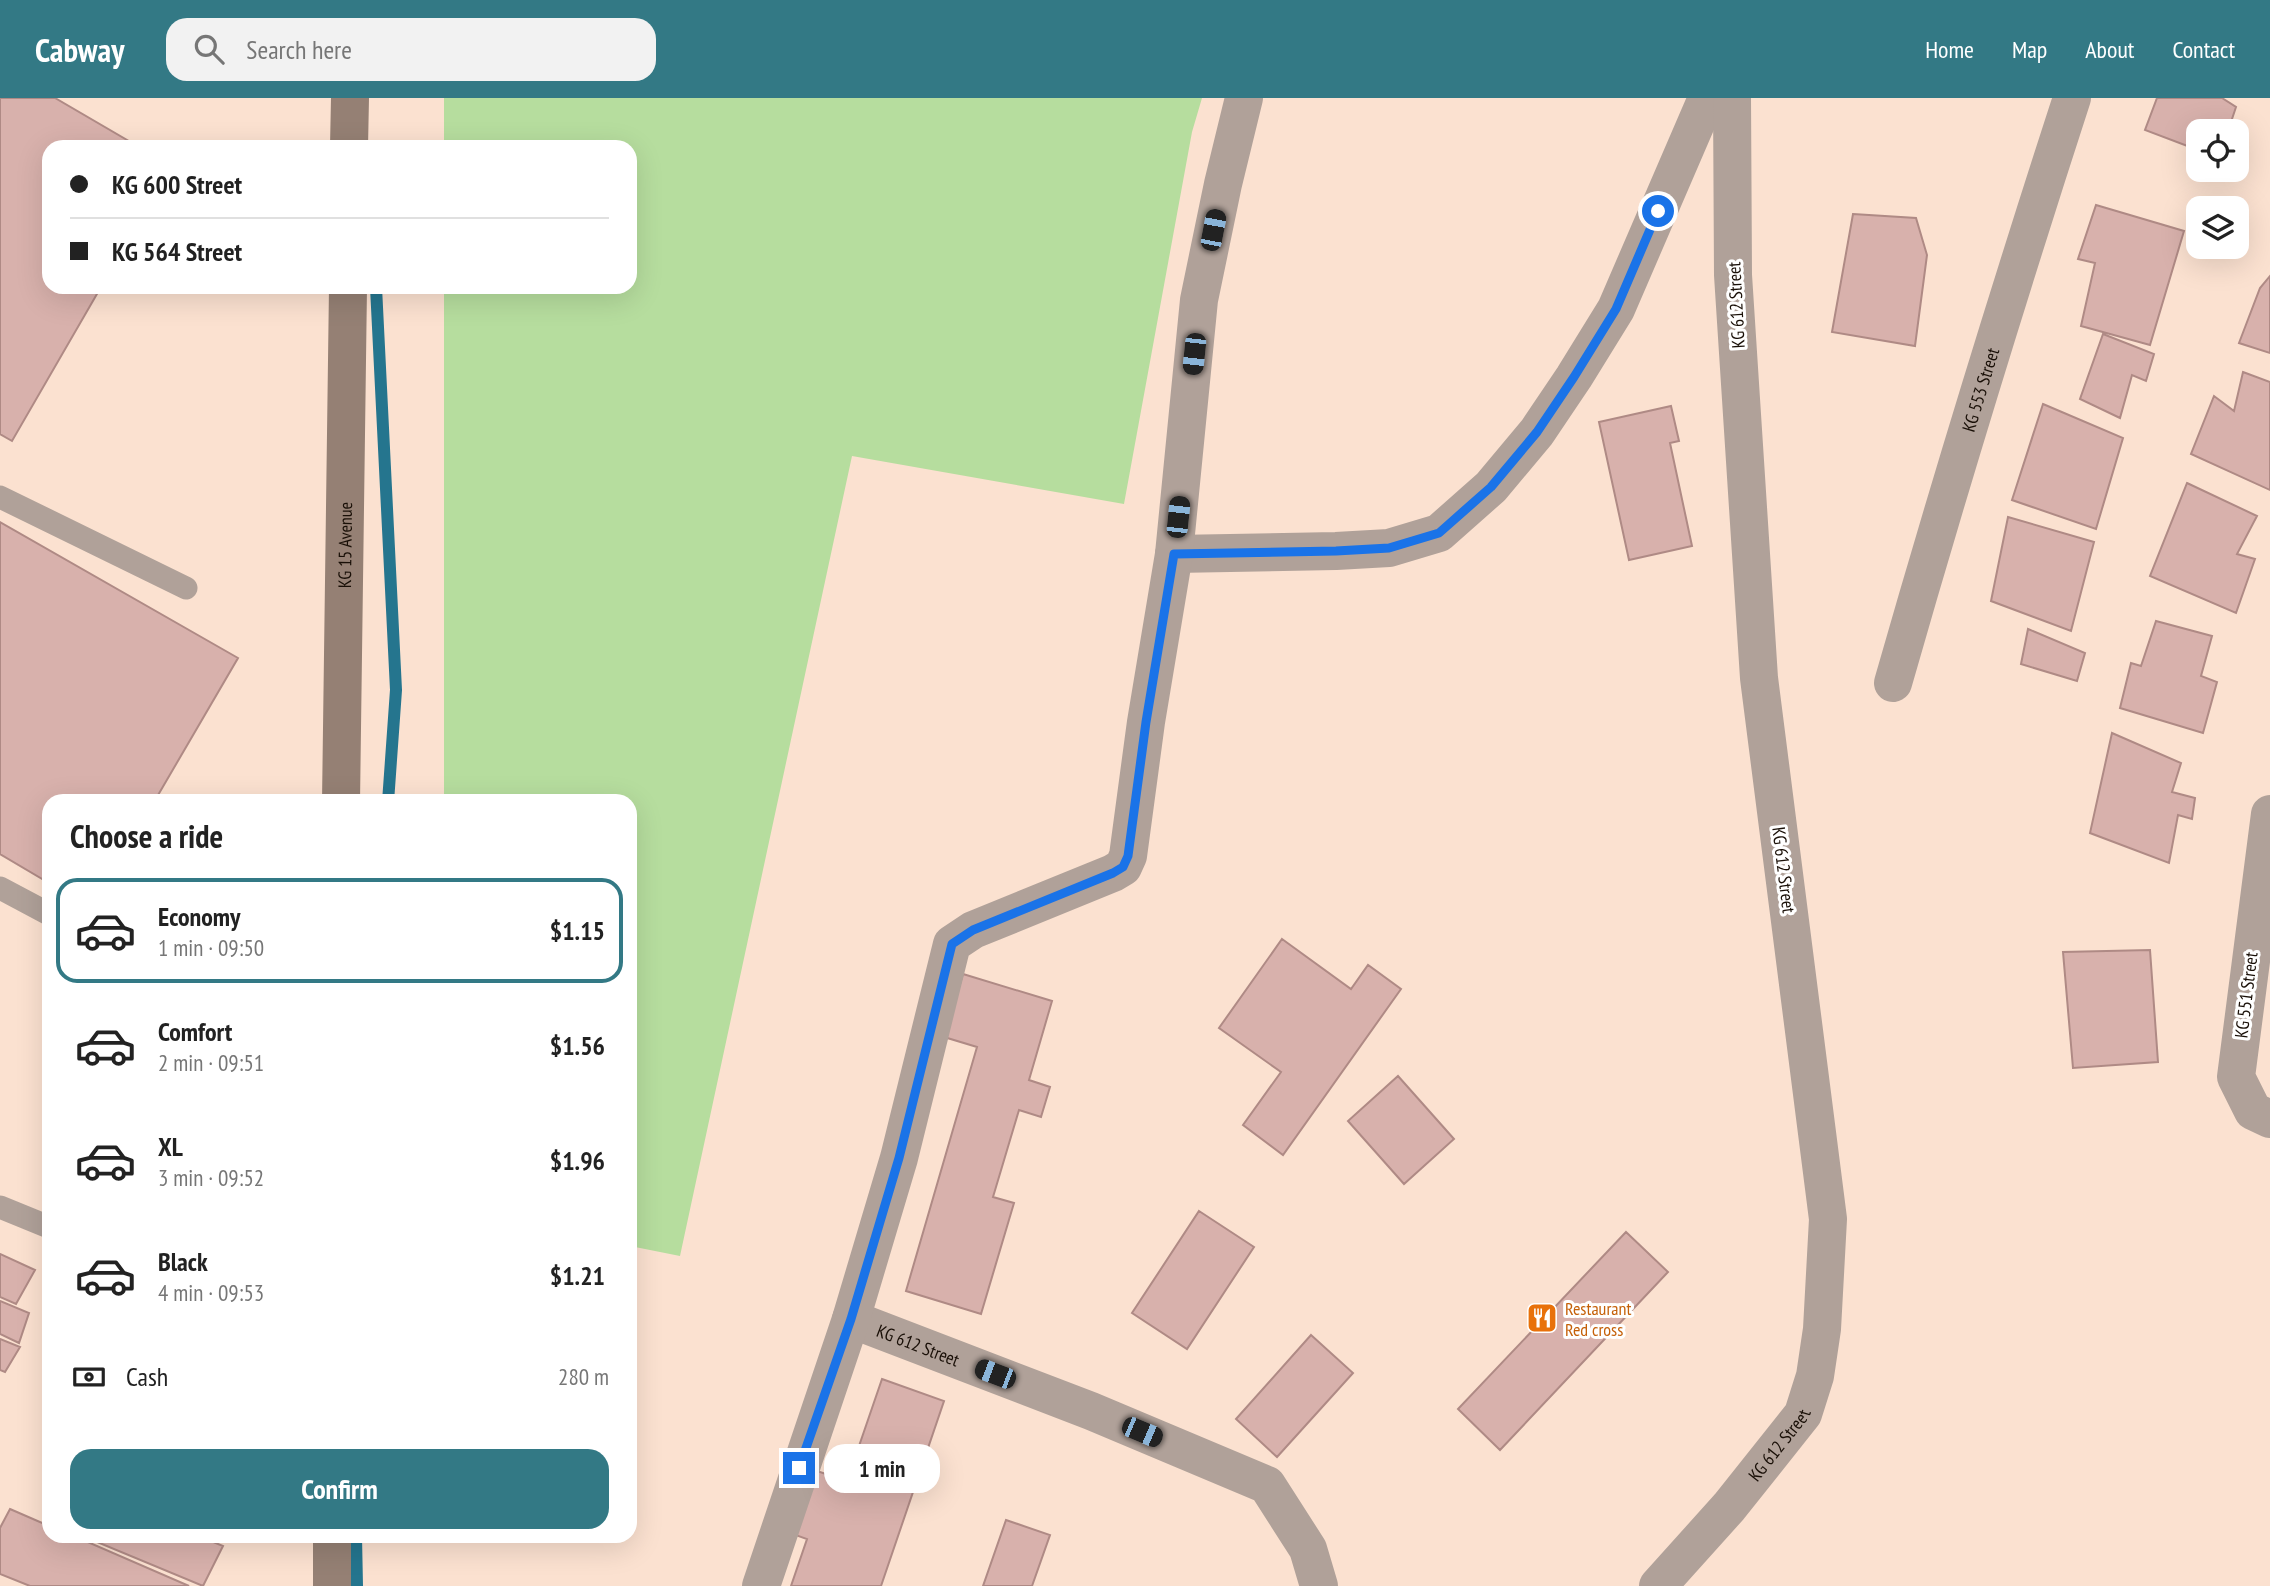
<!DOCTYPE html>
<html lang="en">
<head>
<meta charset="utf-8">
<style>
	:root { --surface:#fff; --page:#f2f2f2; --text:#222; --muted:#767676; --line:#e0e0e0; --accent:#337985 }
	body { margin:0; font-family:"PT Sans Narrow",sans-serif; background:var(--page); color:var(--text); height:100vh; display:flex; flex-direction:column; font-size:26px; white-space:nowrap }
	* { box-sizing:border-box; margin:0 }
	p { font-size:23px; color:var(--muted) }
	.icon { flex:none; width:38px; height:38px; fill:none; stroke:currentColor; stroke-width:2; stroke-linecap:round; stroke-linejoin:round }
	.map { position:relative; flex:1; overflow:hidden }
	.sheet { position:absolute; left:42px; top:696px; width:595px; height:749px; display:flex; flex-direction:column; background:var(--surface); border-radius:21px; box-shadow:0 7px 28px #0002 }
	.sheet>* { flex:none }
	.guide { position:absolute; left:42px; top:42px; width:595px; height:154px; border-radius:21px; box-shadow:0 7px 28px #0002; display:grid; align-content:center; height:154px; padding:0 28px; background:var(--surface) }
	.fabs { position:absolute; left:2186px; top:21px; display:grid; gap:14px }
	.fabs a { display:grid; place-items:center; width:63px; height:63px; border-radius:14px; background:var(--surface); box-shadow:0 7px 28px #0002; font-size:35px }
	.end { position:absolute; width:32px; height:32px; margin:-16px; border:9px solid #1a73e8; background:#fff; box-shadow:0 0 0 4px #fff }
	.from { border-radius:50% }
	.bubble { position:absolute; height:49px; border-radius:21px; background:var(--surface); box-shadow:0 7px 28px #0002; font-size:23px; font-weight:700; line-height:49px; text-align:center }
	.car { position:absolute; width:21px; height:42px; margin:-21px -10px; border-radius:9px; box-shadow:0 0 5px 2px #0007; background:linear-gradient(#222 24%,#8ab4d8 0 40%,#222 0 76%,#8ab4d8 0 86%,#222 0) }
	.guide b { display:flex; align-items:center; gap:24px; height:66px; font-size:26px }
	.guide b+b { border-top:2px solid var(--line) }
	.guide i { width:18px; height:18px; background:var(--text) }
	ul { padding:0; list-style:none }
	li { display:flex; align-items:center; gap:21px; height:105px; margin:0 14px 10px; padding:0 14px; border:4px solid transparent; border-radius:21px }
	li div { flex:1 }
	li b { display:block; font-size:26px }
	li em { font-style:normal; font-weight:700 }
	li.selected { border-color:var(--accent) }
	li>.icon { width:63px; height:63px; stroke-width:1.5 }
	h2 { padding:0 28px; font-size:32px; line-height:84px }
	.pay { display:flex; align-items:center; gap:18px; height:77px; padding:0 28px; font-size:26px }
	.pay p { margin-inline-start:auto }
	.action { display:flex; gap:14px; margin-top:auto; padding:14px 28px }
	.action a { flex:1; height:80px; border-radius:21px; background:var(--accent); color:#fff; font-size:28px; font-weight:700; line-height:80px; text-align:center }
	header { display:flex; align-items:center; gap:42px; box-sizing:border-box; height:98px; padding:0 35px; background:var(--accent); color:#fff }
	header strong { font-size:33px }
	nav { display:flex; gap:38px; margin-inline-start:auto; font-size:24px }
	.search { width:490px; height:63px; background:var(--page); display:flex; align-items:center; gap:18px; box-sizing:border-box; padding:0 24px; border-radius:21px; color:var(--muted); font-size:26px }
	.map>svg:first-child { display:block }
	.green { fill:#b6dd9e }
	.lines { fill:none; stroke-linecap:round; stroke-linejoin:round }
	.stream { stroke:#25758e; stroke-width:12 }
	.building { fill:#d8b1ac; stroke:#af8a85; stroke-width:2 }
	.service { stroke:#b0a199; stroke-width:23 }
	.minor { stroke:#b0a199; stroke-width:38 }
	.secondary { stroke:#958074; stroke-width:38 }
	.route { stroke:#1a73e8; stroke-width:9 }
	.labels { text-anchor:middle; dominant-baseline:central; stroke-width:6; stroke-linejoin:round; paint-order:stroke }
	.street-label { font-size:18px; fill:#190f07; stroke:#fff }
	.food-label { font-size:18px; fill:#c56008; stroke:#fff; text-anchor:start }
</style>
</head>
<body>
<header>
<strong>Cabway</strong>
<div class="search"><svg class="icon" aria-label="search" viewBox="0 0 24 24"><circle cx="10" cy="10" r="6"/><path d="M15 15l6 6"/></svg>Search here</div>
<nav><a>Home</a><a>Map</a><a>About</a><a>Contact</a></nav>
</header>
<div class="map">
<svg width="2270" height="1488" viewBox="0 0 2270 1488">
	<rect width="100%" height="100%" fill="#fbe1d0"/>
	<path class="green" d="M 444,0 L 1202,0 L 1192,34 L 1124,406 L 852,358 L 680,1158 L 630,1148 L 630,704 L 444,703 L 444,189 L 630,189 L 630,49 L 444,49 Z"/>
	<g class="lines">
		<path class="stream" d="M 376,189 L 396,592 L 388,704
			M 356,1438 L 357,1488"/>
	</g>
	<path class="building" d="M 0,0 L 55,0 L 139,49 L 49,49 L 49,189 L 101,189 L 12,343 L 0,336 Z
		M 2157,0 L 2222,0 L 2236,9 L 2228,33 L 2198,33 L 2198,52 L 2145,32 Z
		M 2096,107 L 2184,133 L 2150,247 L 2081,228 L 2095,165 L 2078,161 Z
		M 1853,116 L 1916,120 L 1927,157 L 1915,248 L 1832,234 Z
		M 2270,178 L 2270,255 L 2239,245 L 2260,190 Z
		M 2103,236 L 2154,256 L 2146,283 L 2132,277 L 2120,320 L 2080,301 Z
		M 2243,274 L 2270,284 L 2270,392 L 2191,356 L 2214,298 L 2234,313 Z
		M 2043,306 L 2123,340 L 2096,431 L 2012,402 Z
		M 1671,308 L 1679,343 L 1670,345 L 1692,448 L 1629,462 L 1599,324 Z
		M 2187,385 L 2257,418 L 2237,456 L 2255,461 L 2236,515 L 2150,478 Z
		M 2008,419 L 2094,444 L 2071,533 L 1991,503 Z
		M 0,424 L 238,560 L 154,704 L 49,704 L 49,785 L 0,756 Z
		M 2156,523 L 2212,538 L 2201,578 L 2217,584 L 2203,635 L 2120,610 L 2131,565 L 2141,568 Z
		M 2028,531 L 2085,555 L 2077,583 L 2021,566 Z
		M 2112,635 L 2181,665 L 2172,694 L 2195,700 L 2192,721 L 2178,717 L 2169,765 L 2090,735 Z
		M 1282,841 L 1351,891 L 1368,867 L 1401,891 L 1283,1057 L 1243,1027 L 1281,974 L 1219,930 Z
		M 2150,852 L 2158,964 L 2073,970 L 2063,854 Z
		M 963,876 L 1052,903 L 1029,982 L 1050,989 L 1041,1019 L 1019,1012 L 993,1099 L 1014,1105 L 981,1216 L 906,1193 L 977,949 L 944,939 Z
		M 1398,978 L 1454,1041 L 1404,1086 L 1348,1023 Z
		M 1199,1113 L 1254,1149 L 1187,1251 L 1132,1215 Z
		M 1626,1134 L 1668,1174 L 1500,1352 L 1458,1311 Z
		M 0,1156 L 35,1172 L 16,1206 L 0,1199 Z
		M 0,1203 L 29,1215 L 19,1245 L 0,1236 Z
		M 1311,1237 L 1353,1275 L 1277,1359 L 1236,1321 Z
		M 0,1241 L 20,1249 L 5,1274 L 0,1272 Z
		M 882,1281 L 944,1303 L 881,1488 L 791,1488 L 807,1441 L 787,1434 L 808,1370 L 847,1383 Z
		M 10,1411 L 49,1428 L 49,1438 L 74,1438 L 189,1488 L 30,1488 L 0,1476 L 0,1430 Z
		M 1006,1422 L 1050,1437 L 1032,1488 L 983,1488 Z
		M 100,1438 L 199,1438 L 223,1448 L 203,1488 L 97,1444 Z"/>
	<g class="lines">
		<path class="service" d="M 0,399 L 186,490
			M 0,790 L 49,816
			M 0,1109 L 49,1129"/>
		<g class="minor">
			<path d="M 1174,456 L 1336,453 L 1389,450 L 1439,435 L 1491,389 L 1537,334 L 1574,279 L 1616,211 L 1707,0"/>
			<path id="s1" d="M 1893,585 C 1949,389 2009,194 2072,0"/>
			<path d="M 2270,716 L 2236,979 L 2253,1013 L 2270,1021"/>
			<path id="s2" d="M 851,1221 L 1091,1313 L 1267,1387 L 1308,1451 L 1319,1488"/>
			<path d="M 761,1488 L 851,1221 L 899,1060 L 952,846 L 973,832 L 1113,775 L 1123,769 L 1128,758 L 1146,624 L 1174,456 L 1199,202 L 1223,86 L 1244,0"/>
			<path id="s3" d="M 1658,1488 L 1729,1409 L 1803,1316 L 1815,1278 L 1822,1231 L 1828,1121 L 1759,580 L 1733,177 L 1732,0"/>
		</g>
		<g class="secondary">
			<path d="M 349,49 L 350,0"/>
			<path id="s4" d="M 341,704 L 348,189"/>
			<path d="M 332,1438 L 332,1488"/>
		</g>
	</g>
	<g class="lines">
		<path class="route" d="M 799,1370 L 851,1221 L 899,1060 L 952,846 L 973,832 L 1113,775 L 1123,769 L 1128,758 L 1146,624 L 1174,456 L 1336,453 L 1389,450 L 1439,435 L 1491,389 L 1537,334 L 1574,279 L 1616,211 L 1658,113"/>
	</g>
	<defs>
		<g id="restaurant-square" transform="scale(1.575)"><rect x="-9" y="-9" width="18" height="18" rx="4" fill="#e8710a" stroke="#fff"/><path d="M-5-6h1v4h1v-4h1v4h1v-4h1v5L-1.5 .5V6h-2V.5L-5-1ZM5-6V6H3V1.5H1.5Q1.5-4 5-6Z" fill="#fff"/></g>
	</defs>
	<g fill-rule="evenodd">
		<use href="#restaurant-square" x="1542" y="1220"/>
	</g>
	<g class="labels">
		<g class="street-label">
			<text transform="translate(1736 207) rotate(-93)">KG 612 Street</text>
			<text stroke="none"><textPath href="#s1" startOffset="306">KG 553 Street</textPath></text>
			<text stroke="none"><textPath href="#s4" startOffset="257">KG 15 Avenue</textPath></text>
			<text transform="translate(1784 772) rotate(83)">KG 612 Street</text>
			<text transform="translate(2246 897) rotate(-83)">KG 551 Street</text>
			<text stroke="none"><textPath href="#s2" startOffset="72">KG 612 Street</textPath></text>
			<text stroke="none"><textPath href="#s3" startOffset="186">KG 612 Street</textPath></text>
		</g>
		<g class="food-label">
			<text x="1565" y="1210">Restaurant<tspan x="1565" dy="21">Red cross</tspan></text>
		</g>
	</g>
</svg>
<div class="fabs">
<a><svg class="icon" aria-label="locate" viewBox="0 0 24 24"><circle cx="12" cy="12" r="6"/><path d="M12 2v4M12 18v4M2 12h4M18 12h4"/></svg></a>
<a><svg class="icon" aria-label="layers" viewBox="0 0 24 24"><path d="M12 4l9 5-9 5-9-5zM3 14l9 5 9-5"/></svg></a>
</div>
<i class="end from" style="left:1658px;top:113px"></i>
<i class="end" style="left:799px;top:1370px"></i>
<div class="bubble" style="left:824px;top:1346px;width:116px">1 min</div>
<i class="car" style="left:1213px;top:132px;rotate:11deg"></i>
<i class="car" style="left:1194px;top:256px;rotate:186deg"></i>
<i class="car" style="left:1178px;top:419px;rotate:6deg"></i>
<i class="car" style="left:995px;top:1276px;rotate:291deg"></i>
<i class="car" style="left:1142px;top:1334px;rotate:113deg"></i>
<div class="guide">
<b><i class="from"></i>KG 600 Street</b>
<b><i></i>KG 564 Street</b>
</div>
<section class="sheet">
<h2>Choose a ride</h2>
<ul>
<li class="selected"><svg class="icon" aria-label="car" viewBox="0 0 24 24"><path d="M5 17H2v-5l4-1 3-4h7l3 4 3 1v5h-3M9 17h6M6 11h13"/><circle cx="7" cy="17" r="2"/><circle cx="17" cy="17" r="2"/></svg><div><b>Economy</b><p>1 min · 09:50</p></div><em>$1.15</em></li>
<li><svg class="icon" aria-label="car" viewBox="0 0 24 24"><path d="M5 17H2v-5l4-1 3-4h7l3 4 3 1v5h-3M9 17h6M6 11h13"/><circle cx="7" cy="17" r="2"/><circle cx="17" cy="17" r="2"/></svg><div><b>Comfort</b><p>2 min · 09:51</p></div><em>$1.56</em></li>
<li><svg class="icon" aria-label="car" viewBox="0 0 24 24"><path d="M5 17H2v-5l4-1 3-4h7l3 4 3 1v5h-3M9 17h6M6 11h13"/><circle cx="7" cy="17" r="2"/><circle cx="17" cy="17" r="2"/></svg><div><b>XL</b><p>3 min · 09:52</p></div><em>$1.96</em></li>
<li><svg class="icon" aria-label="car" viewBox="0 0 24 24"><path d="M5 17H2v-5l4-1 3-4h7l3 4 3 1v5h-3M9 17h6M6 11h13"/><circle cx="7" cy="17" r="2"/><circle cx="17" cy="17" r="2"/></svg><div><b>Black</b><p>4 min · 09:53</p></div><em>$1.21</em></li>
</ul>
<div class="pay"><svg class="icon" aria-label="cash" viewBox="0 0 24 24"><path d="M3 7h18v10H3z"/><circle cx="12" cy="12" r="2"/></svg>Cash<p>280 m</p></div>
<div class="action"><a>Confirm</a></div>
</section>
</div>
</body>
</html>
